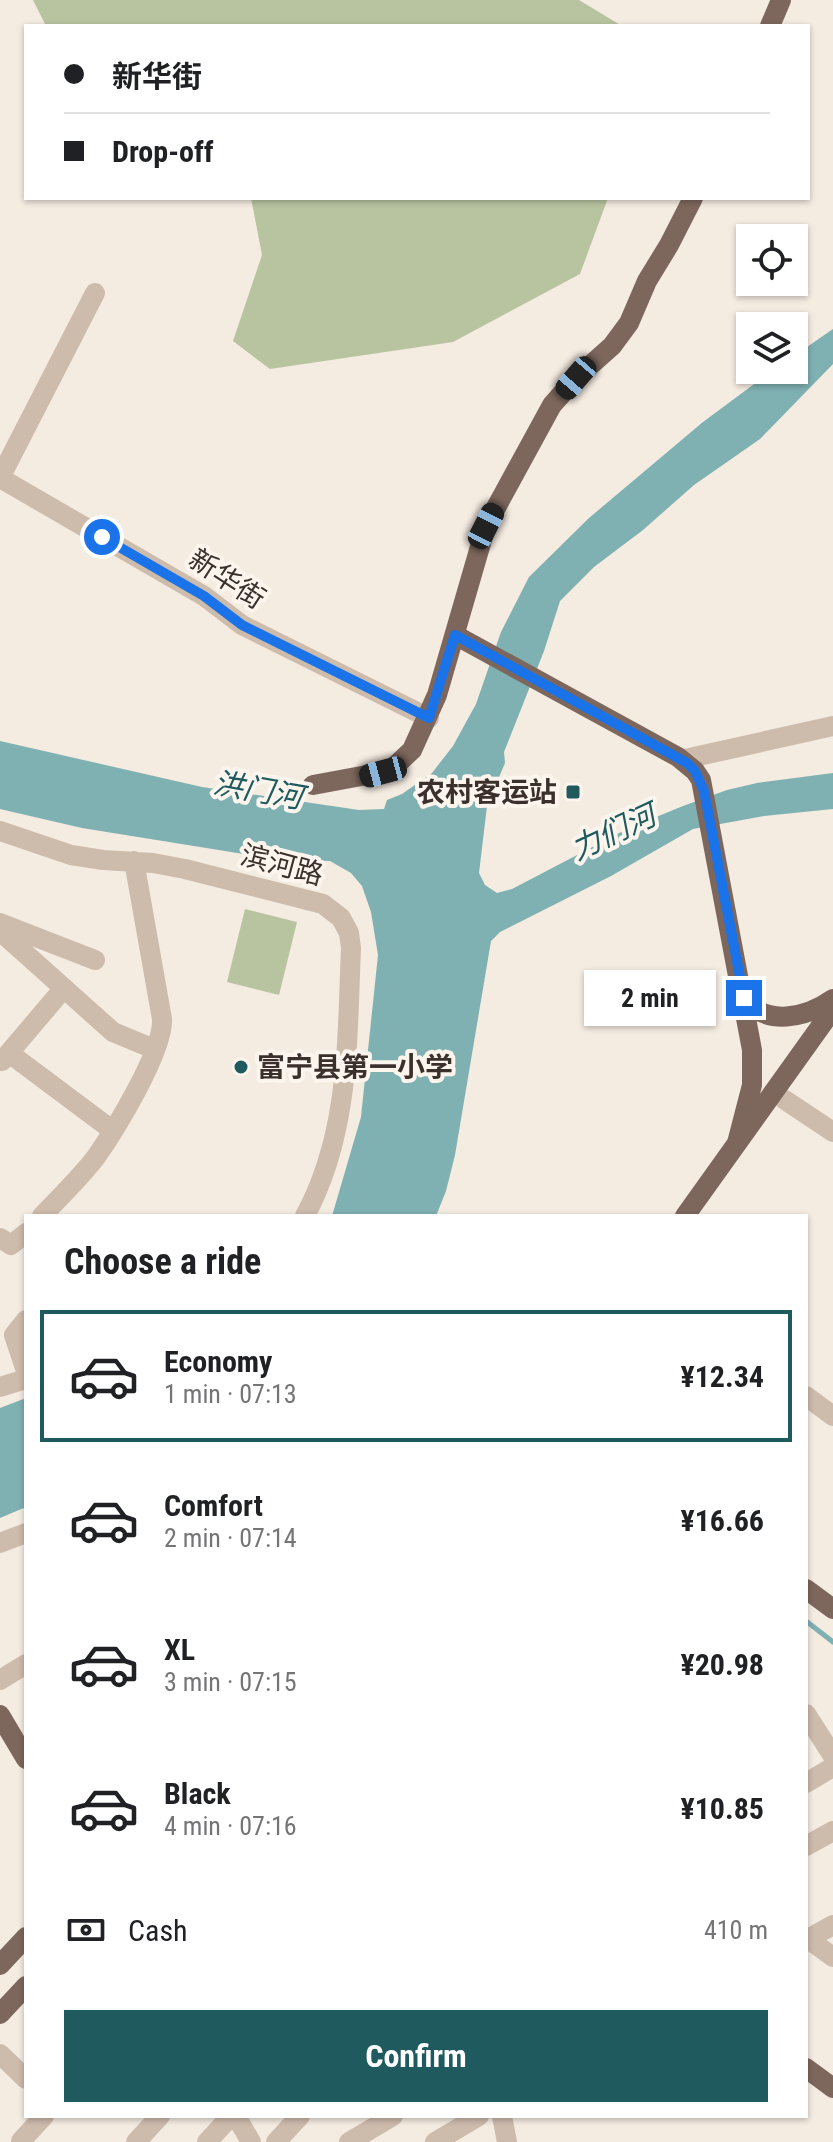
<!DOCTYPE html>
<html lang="en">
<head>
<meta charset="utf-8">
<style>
	:root { --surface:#fff; --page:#f2f2f2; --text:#202124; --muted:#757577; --line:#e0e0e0; --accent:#1f5a5e }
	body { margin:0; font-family:"Roboto Condensed","Noto Sans SC",sans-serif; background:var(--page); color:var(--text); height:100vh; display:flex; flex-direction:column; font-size:30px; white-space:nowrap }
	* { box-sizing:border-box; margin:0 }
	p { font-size:26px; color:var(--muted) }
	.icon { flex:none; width:44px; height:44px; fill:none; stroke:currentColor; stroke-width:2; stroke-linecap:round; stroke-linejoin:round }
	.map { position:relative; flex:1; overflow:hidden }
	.sheet { position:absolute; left:24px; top:1214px; width:784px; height:904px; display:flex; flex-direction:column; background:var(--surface); border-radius:0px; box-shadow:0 2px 6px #0004 }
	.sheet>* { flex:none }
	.banner { position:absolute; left:24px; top:24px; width:786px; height:176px; border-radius:0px; box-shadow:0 2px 6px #0004; display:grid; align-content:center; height:176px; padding:0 40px; background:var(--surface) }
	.controls { position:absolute; left:736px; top:224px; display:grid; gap:16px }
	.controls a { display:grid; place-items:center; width:72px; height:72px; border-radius:0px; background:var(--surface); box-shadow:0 2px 6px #0004; font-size:40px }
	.end { position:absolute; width:36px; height:36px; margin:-18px; border:10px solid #1a73e8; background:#fff; box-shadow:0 0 0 4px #fff }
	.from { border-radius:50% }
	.bubble { position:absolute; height:56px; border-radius:0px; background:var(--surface); box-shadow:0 2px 6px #0004; font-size:26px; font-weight:700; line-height:56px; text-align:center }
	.car { position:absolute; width:24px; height:48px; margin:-24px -12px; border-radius:10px; box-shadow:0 0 6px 2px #0007; background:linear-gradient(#222 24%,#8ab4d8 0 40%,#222 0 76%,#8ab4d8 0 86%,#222 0) }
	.banner b { display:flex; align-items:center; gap:28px; height:76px; font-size:30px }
	.banner b+b { border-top:2px solid var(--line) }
	.banner i { width:20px; height:20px; background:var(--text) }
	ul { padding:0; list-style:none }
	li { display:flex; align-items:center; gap:24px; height:132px; margin:0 16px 12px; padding:0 24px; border:4px solid transparent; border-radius:0px }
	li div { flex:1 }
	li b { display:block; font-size:30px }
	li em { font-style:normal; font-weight:700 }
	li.current { border-color:var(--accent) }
	li>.icon { width:72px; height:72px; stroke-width:1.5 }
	h2 { padding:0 40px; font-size:36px; line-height:96px }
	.pay { display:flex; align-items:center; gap:20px; height:88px; padding:0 40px; font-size:30px }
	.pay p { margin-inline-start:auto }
	.action { display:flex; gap:16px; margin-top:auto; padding:16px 40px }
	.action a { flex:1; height:92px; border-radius:0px; background:var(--accent); color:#fff; font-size:32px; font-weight:700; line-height:92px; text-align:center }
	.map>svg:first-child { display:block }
	.green { fill:#b8c4a0 }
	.water { fill:#7fb0b2 }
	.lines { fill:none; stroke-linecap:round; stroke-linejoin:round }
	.stream { stroke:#7fb0b2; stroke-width:5 }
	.minor { stroke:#cdbbac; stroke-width:20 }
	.major { stroke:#7d675c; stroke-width:20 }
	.route { stroke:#1a73e8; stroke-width:10 }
	.poi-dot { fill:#1f5a5e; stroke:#fbf5ee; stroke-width:3 }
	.labels { text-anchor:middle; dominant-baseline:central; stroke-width:8; stroke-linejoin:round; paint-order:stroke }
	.street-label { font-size:28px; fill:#3b302b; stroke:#fbf5ee }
	.poi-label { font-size:28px; font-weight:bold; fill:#3b302b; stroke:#fbf5ee; text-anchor:end }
	.water-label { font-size:30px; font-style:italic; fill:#1f5a5e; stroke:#fbf5ee }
</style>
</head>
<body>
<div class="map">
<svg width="833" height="2142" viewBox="0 0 833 2142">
	<rect width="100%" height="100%" fill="#f4ebe1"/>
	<path class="green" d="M 33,0 L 579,0 L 622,26 L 46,26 Z
		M 251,198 L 608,198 L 580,274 L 453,342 L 270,369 L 233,341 L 262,255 Z
		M 245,909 L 297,922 L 279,995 L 227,982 Z"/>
	<path class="water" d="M 833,329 L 833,364 L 760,439 L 694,485 L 643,530 L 594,567 L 560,601 L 544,651 L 504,752 L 505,763 L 487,806 L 479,873 L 485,885 L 497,893 L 512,889 L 627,829 L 683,806 L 727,790 L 757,783 L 833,773 L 833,809 L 764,816 L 693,829 L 611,876 L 500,932 L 491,941 L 455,1155 L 446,1191 L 436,1216 L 332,1216 L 361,1117 L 378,955 L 371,912 L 362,886 L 351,873 L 330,861 L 275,859 L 82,828 L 0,809 L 0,741 L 202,787 L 359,810 L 384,809 L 387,800 L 402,794 L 432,773 L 453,746 L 476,704 L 501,632 L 529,577 L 589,518 L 703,422 L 773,370 L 794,370 L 794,356 Z
		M 26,1398 L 26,1507 L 0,1518 L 0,1408 Z"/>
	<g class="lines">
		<path class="stream" d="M 806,1621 L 833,1642"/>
		<path class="minor" d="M 95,293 L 0,478 L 204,596 L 242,625 L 429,718
			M 685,759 L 833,726
			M 0,831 L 71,855 L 103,860 L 153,863 L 185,869 L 323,904 L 341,918 L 349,933 L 351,948 C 347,1039 350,1133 305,1216
			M 0,923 L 95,960
			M 0,931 L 113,1032 L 154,1049
			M 9,1053 L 112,1130
			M 2,1061 L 64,988
			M 785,1100 L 833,1132
			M 42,1216 C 60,1197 80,1178 96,1157 C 115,1130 164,1050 162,1019 L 134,861
			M 0,1238 L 11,1245 L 26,1233
			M 26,1320 L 14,1335 L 26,1371
			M 0,1387 L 26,1379
			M 806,1396 L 833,1416
			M 0,1543 L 26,1533
			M 0,1680 L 26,1664
			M 806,1714 L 833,1756
			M 806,1783 L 833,1767
			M 806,1846 L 833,1831
			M 808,1939 L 833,1957
			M 806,1940 L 833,1925
			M 0,2054 L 26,2079
			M 236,2116 L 251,2142
			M 502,2116 L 507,2142
			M 21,2141 L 44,2116
			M 136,2142 L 160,2116
			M 207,2142 L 231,2116
			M 276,2142 L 300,2116
			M 349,2142 L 393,2116
			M 435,2142 L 479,2116"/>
		<path class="major" d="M 770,26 L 781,0
			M 455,635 L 678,757 L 695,771 L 701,780 L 752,1050 L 752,1085 L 737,1143
			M 313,785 L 383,772 L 394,767 L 412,750 L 437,695 L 486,526 L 552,405 L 576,378 L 612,346 L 629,323 L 647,281 L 669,245 L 693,198
			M 744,998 C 766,1027 806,1018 833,999
			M 685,1216 L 833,1009
			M 806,1589 L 833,1609
			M 0,1715 L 26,1759
			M 0,1965 L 26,1937
			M 0,2014 L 26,1986
			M 806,2068 L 833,2088"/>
	</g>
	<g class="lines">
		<path class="route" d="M 102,537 L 204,596 L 242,625 L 429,718 L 455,635 L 687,763 L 695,771 L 704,791 L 744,998"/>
	</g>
	<g class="poi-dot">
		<rect x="565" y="784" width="16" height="16" rx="4"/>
		<circle cx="241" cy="1067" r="8"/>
	</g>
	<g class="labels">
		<g class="street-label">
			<text transform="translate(227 579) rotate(33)">新华街</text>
			<text transform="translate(282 865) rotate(15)">滨河路</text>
		</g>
		<g class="poi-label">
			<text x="557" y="792">农村客运站</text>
			<text x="257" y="1067" text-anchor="start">富宁县第一小学</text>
		</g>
		<g class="water-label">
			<text transform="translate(258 790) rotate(10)">洪门河</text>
			<text transform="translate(613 832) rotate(-25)">力们河</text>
		</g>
	</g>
</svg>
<div class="controls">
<a><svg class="icon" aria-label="locate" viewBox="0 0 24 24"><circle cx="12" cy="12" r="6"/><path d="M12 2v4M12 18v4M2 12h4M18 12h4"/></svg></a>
<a><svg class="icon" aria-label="layers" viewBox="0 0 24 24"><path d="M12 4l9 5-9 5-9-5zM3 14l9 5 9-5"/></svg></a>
</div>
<i class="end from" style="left:102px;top:537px"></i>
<i class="end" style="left:744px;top:998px"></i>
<div class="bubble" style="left:584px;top:970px;width:132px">2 min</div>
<i class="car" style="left:576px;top:378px;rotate:221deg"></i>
<i class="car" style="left:486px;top:526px;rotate:27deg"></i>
<i class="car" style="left:383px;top:772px;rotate:255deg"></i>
<div class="banner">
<b><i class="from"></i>新华街</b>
<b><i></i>Drop-off</b>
</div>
<section class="sheet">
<h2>Choose a ride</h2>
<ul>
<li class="current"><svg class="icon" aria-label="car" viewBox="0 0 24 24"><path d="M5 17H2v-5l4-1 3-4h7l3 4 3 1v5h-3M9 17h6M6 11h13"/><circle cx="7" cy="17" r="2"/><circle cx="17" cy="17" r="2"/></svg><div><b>Economy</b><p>1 min · 07:13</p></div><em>¥12.34</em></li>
<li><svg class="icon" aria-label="car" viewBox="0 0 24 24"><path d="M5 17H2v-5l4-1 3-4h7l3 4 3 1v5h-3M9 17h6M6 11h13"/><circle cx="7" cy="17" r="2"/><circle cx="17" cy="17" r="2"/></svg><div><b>Comfort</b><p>2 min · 07:14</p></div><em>¥16.66</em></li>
<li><svg class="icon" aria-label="car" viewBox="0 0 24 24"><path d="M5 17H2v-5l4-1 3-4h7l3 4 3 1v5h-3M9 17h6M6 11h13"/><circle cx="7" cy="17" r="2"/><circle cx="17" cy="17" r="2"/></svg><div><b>XL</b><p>3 min · 07:15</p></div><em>¥20.98</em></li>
<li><svg class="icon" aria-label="car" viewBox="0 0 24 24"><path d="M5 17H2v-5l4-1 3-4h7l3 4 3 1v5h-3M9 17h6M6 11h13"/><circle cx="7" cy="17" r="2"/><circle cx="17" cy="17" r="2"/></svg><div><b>Black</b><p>4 min · 07:16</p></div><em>¥10.85</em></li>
</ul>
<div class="pay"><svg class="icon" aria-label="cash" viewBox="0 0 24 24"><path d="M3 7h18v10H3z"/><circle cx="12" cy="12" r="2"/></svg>Cash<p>410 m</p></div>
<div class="action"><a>Confirm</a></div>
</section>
</div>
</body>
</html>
